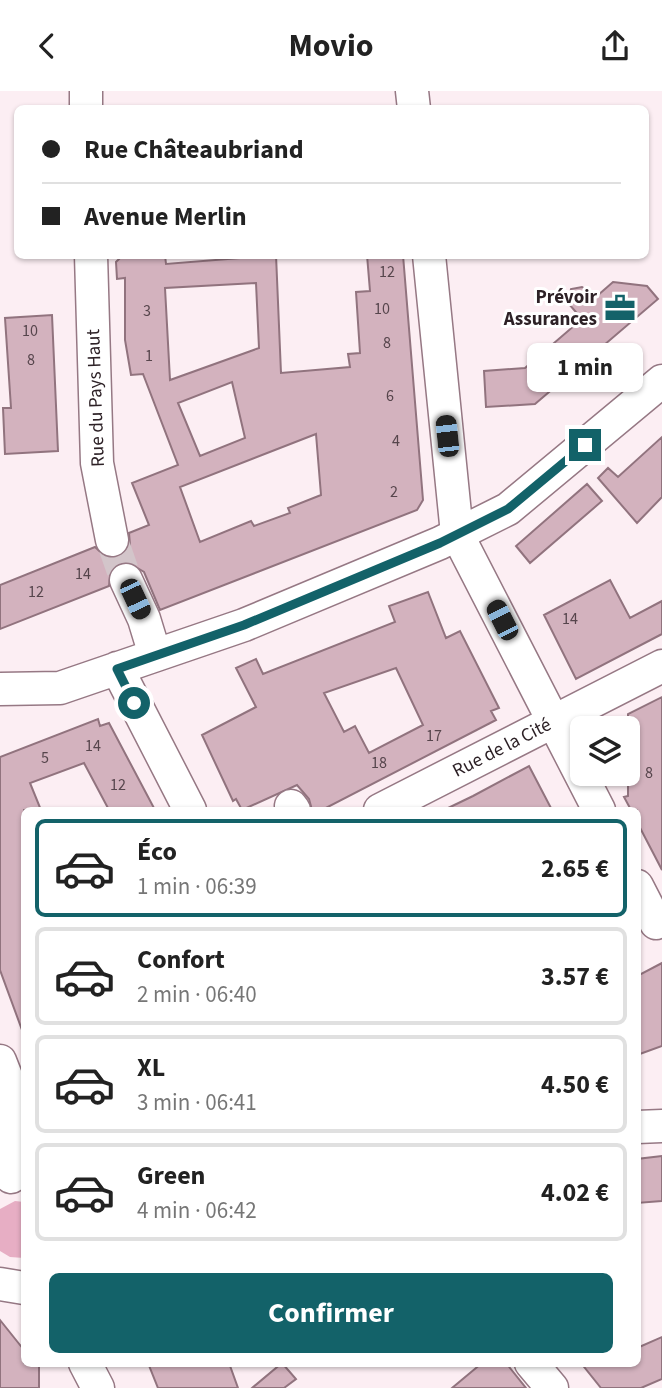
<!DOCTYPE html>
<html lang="fr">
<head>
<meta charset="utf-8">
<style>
	:root { --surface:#fff; --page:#f2f2f2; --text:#222; --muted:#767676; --line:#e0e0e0; --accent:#136269 }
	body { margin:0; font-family:"Source Sans 3",sans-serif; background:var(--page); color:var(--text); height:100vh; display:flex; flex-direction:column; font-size:26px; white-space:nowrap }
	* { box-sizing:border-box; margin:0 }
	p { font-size:23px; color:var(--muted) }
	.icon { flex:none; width:38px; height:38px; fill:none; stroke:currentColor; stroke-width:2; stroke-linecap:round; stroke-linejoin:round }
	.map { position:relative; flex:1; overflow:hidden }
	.panel { position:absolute; left:21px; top:716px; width:620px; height:560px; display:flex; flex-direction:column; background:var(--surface); border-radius:10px; box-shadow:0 2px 5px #0004 }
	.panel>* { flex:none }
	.hud { position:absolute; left:14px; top:14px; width:635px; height:154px; border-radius:10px; box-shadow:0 2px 5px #0004; display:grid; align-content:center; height:154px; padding:0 28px; background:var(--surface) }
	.controls { position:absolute; left:570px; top:625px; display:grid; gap:14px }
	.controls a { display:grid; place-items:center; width:70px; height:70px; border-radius:10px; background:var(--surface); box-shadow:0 2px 5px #0004; font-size:35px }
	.end { position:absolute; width:32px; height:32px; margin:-16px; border:9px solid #136269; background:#fff; box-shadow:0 0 0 4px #fff }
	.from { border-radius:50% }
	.bubble { position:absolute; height:49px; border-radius:10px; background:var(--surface); box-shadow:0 2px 5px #0004; font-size:23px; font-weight:700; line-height:49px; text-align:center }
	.car { position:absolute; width:21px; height:42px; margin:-21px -10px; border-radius:9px; box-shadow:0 0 5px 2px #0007; background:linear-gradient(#222 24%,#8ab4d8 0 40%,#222 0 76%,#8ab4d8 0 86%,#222 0) }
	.hud b { display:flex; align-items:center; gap:24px; height:66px; font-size:26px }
	.hud b+b { border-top:2px solid var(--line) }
	.hud i { width:18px; height:18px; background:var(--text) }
	ul { padding:12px 0 0; list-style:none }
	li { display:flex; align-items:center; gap:21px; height:98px; margin:0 14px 10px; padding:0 14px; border:4px solid var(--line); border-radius:10px }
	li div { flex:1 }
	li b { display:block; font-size:26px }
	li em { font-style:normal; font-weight:700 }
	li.active { border-color:var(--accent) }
	li>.icon { width:63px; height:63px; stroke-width:1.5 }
	.cta { display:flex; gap:14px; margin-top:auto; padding:14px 28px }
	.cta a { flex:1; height:80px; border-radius:10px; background:var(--accent); color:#fff; font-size:28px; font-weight:700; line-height:80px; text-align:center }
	header { display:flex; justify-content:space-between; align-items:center; height:91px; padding:0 28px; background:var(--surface); font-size:32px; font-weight:700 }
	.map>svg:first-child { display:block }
	.green { fill:#e7aec4 }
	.building { fill:#d3b2be; stroke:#91737e; stroke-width:2; fill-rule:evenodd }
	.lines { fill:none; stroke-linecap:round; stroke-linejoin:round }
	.minor-tunnel { stroke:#d3c5ca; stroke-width:32; stroke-dasharray:32 16; stroke-linecap:butt }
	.minor-casing { stroke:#967884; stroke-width:35 }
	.minor { stroke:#fff; stroke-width:32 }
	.route { stroke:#136269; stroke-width:9 }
	.labels { text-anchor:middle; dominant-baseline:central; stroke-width:6; stroke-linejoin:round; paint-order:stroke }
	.number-label { font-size:16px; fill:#56454c }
	.poi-label { font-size:19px; font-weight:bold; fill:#2d2126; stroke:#fff; text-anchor:end }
	.street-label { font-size:19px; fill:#2d2126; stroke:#fff }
</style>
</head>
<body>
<header><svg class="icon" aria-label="back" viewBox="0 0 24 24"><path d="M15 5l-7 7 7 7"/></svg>Movio<svg class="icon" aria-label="share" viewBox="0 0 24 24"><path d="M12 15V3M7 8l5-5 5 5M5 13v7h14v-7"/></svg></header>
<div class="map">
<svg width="662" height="1297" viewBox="0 0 662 1297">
	<rect width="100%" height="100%" fill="#fceef3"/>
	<path class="green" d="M 15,1110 L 24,1111 L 24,1167 L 10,1166 L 0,1160 L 0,1118 Z"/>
	<path class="building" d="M 123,164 L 165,164 L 166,173 L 276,164 L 281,282 L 350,276 L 348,263 L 360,262 L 356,201 L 370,200 L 367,164 L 403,164 L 423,409 L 417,419 L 160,519 L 144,481 L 127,471 L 111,478 L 109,495 L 0,538 L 0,494 L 95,456 L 107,467 L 123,463 L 130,454 L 129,442 L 149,434 L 132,392 L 178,374 L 143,283 L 131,284 L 125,249 L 125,187 L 117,188 L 116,171 ZM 256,192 L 259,257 L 170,289 L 165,197 ZM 232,291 L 245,347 L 200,365 L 178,312 ZM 316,343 L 321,404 L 288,417 L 290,422 L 254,435 L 251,430 L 200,451 L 180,396 Z
		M 613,191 L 647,195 L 658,208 L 535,313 L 486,316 L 484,280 L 525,277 L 582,228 L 568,212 L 571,198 L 582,196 L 597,205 Z
		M 52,224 L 58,360 L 5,363 L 3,317 L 11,317 L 5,227 Z
		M 662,346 L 662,406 L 637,432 L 598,387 L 608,377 L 618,386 Z
		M 587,393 L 602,410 L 530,472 L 516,455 Z
		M 610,489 L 630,527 L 662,510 L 662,543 L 576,588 L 544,524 Z
		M 428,501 L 446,547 L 460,540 L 499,617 L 491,620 L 496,629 L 322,719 L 312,719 L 309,708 L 297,694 L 242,719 L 236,708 L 233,710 L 202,644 L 256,616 L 236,577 L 256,568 L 263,583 L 395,531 L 389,515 ZM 396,577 L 423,634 L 369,662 L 355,635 L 344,641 L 324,602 Z
		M 662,606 L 662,779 L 637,731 L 637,719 L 631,719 L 624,706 L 628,705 L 628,623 Z
		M 98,628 L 100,635 L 109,632 L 155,719 L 109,719 L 84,672 L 30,692 L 41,719 L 24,719 L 22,939 L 0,879 L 0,666 Z
		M 529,675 L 552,719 L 444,719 L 473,705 Z
		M 662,872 L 662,955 L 637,964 L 637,885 Z
		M 662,1065 L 662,1110 L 637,1112 L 637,1068 Z
		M 0,1229 L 24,1259 L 24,1272 L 39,1272 L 39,1297 L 0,1297 Z
		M 662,1246 L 662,1288 L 641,1297 L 601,1297 L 581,1272 L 637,1272 L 637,1257 Z
		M 148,1272 L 229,1272 L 238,1297 L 158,1297 Z
		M 282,1272 L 296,1288 L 284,1297 L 252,1297 Z
		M 482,1272 L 506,1272 L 526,1297 L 452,1297 Z"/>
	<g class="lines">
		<path class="minor-tunnel" d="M 112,449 L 126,489"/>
		<g class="minor-casing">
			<path id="minor" d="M 86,0 L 86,18
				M 412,0 L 414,18
				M 91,164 L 97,372 L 112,449
				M 429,164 L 457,443 L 599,719
				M 126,489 L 144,528 L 155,564
				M 117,577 L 190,719
				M 0,598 L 60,597 L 244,534 L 440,452 L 508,418 L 662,290
				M 291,715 L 294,719
				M 380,719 L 662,575
				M 637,795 L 656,832
				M 0,970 L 20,1021
				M 637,1036 L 662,1035
				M 11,1086 L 16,1055 L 12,1003
				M 0,1193 L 24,1197
				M 85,1272 L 98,1297
				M 531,1272 L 552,1297"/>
		</g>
		<use href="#minor" class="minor"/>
	</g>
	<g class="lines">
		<path class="route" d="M 134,612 L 117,578 L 244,534 L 440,452 L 508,418 L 585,354"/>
	</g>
	<defs>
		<g id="office-bare" transform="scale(2.415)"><path d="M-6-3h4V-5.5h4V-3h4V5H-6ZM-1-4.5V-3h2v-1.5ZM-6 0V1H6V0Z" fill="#136269" stroke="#fff" stroke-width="2.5" paint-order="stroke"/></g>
	</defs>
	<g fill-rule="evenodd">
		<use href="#office-bare" x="620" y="217"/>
	</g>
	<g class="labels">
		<g class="number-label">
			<text x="387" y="181">12</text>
			<text x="382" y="218">10</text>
			<text x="147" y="220">3</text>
			<text x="30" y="240">10</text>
			<text x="387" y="252">8</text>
			<text x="149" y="265">1</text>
			<text x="31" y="269">8</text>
			<text x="390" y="305">6</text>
			<text x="396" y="350">4</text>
			<text x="394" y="401">2</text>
			<text x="83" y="483">14</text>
			<text x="36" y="501">12</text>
			<text x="570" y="528">14</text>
			<text x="434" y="645">17</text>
			<text x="93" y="655">14</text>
			<text x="45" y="667">5</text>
			<text x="379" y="672">18</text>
			<text x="649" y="682">8</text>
			<text x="118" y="694">12</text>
		</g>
		<g class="poi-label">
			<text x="597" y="206">Prévoir<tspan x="597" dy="22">Assurances</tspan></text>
		</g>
		<g class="street-label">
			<text transform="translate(96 307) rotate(-92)">Rue du Pays Haut</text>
			<text transform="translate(502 657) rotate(-27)">Rue de la Cité</text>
		</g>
	</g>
</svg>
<div class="controls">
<a><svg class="icon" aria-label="layers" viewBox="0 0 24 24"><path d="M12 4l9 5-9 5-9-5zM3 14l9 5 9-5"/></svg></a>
</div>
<i class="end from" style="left:134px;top:612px"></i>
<i class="end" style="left:585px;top:354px"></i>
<div class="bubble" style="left:527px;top:252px;width:116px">1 min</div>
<i class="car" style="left:447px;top:345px;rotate:354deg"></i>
<i class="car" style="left:135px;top:508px;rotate:155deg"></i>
<i class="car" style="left:502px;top:529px;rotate:333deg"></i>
<div class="hud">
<b><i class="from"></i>Rue Châteaubriand</b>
<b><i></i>Avenue Merlin</b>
</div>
<section class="panel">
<ul>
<li class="active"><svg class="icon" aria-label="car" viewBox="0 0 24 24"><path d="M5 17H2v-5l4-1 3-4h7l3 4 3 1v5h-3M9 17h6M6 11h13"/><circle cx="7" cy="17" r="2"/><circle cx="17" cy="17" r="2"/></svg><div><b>Éco</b><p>1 min · 06:39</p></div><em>2.65 €</em></li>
<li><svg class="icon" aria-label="car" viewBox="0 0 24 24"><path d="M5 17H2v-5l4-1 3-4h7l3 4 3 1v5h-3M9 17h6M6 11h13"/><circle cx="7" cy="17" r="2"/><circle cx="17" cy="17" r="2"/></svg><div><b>Confort</b><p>2 min · 06:40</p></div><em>3.57 €</em></li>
<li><svg class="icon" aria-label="car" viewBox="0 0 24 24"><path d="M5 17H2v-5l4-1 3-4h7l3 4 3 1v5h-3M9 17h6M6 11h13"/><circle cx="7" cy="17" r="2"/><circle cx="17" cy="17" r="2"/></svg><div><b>XL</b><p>3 min · 06:41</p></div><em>4.50 €</em></li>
<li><svg class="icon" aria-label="car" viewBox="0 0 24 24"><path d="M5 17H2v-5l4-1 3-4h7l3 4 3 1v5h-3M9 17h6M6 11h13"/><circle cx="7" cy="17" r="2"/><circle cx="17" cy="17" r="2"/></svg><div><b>Green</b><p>4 min · 06:42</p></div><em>4.02 €</em></li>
</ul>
<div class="cta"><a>Confirmer</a></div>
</section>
</div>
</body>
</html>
